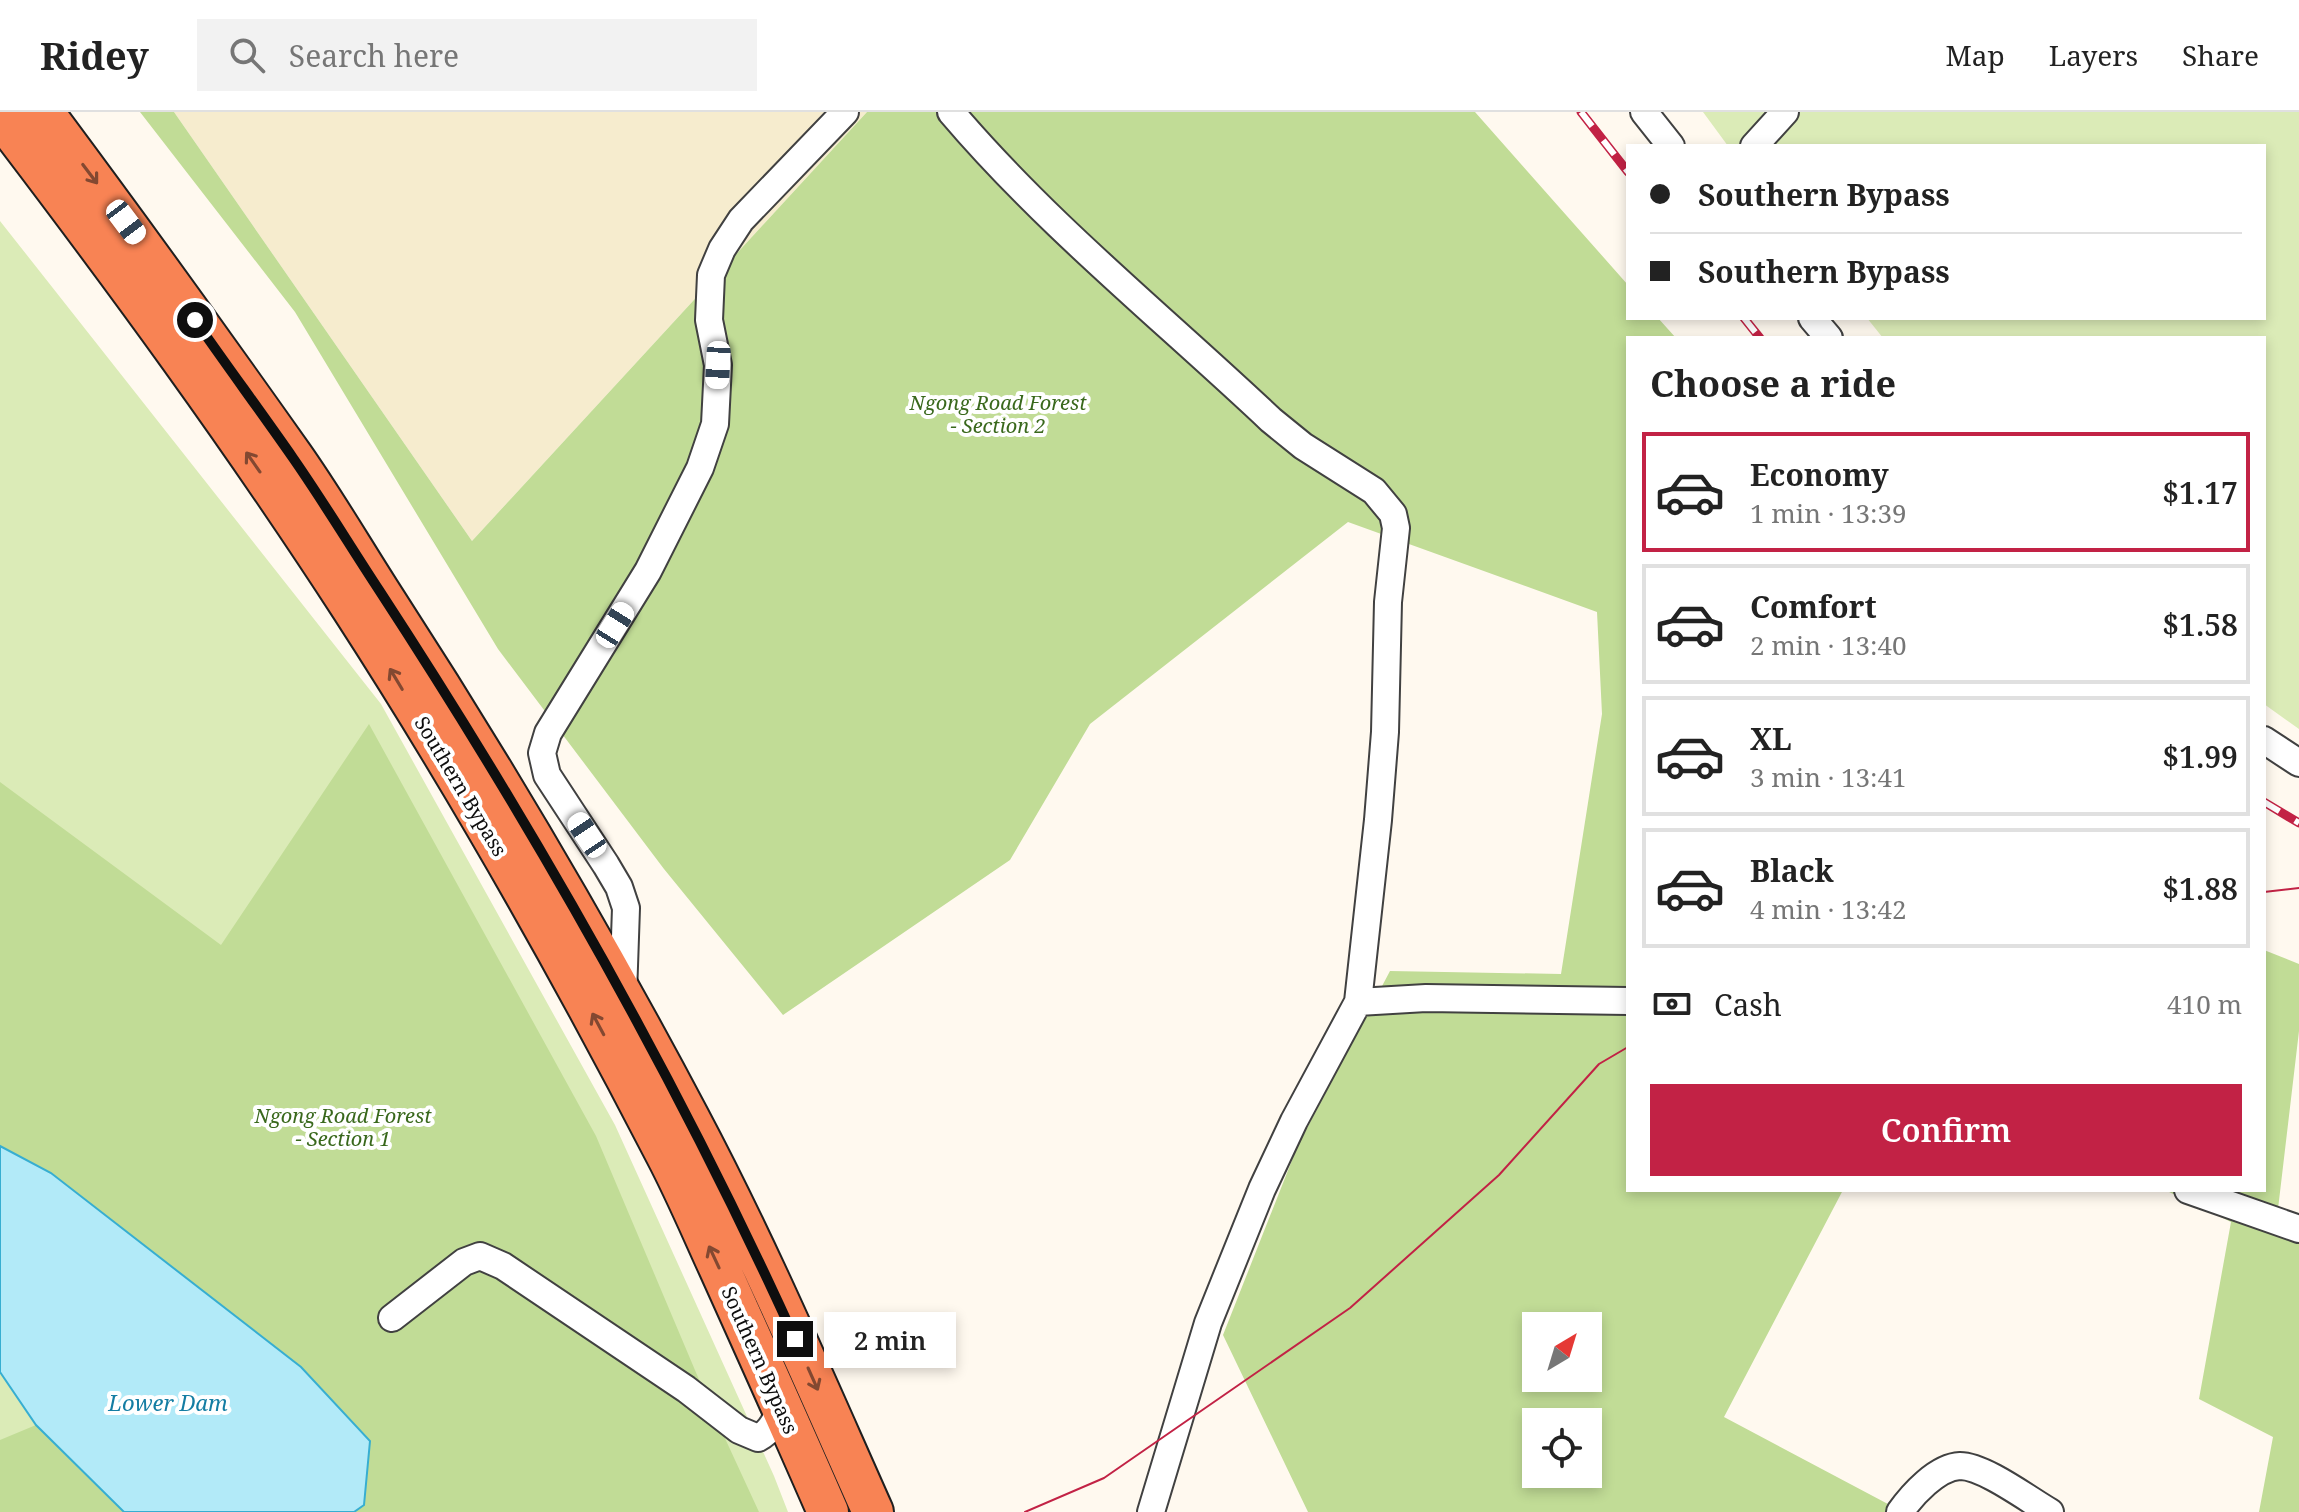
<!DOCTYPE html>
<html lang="en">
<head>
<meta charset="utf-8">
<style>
	:root { --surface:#fff; --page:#f2f2f2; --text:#222; --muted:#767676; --line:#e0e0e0; --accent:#c22245 }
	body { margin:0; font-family:"Noto Serif",serif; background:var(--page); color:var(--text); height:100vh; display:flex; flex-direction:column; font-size:30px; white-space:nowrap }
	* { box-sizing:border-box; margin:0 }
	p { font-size:26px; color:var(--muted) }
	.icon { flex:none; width:44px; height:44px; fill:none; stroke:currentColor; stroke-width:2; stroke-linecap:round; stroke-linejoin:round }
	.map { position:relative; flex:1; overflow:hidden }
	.drawer { position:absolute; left:1626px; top:224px; width:640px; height:856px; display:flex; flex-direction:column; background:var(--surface); border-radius:0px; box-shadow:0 4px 12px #0003 }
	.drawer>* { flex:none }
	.top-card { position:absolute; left:1626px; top:32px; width:640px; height:176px; border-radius:0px; box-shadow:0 4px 12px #0003; display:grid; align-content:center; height:176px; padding:0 24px; background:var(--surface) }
	.needle { width:52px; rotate:38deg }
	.buttons { position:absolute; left:1522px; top:1200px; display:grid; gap:16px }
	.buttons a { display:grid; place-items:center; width:80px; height:80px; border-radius:0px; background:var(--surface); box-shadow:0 4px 12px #0003; font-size:40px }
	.end { position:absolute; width:36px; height:36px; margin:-18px; border:10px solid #0e0e0e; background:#fff; box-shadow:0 0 0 4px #fff }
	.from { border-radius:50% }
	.bubble { position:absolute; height:56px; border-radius:0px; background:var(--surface); box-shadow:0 4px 12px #0003; font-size:26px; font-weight:600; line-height:56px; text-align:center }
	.car { position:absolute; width:24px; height:48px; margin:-24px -12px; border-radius:10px; box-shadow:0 0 6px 2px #0007; background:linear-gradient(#fff 24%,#345 0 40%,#fff 0 76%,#345 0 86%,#fff 0) }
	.top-card b { display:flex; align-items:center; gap:28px; height:76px; font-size:30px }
	.top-card b+b { border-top:2px solid var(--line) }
	.top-card i { width:20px; height:20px; background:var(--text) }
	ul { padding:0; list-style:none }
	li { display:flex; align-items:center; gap:24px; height:120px; margin:0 16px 12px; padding:0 8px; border:4px solid var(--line); border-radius:0px }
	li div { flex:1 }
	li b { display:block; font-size:30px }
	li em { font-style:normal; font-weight:600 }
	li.current { border-color:var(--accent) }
	li>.icon { width:72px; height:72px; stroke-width:1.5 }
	h2 { padding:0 24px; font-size:36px; line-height:96px }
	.pay { display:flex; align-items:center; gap:20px; height:88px; padding:0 24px; font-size:30px }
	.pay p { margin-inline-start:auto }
	.primary-button { display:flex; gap:16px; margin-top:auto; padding:16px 24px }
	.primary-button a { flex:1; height:92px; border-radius:0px; background:var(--accent); color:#fff; font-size:32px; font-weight:600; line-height:92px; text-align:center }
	header { display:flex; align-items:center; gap:48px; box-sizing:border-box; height:112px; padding:0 40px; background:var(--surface); border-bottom:2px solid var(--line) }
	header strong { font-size:38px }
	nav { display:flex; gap:44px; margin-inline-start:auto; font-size:28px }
	.search { width:560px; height:72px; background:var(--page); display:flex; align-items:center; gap:20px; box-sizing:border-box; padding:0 28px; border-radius:0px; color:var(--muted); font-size:30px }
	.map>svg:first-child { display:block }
	.farmland { fill:#f6ecce }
	.green { fill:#dbebb7 }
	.forest { fill:#c1dc96; fill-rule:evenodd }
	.water { fill:#b2eaf8; stroke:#37aed1; stroke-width:2 }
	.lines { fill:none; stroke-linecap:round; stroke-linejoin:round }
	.minor-casing { stroke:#414141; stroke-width:30 }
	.highway-casing { stroke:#1f1f1f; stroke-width:44 }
	.minor { stroke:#fff; stroke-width:26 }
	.highway { stroke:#f88354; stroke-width:40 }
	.tram { stroke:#c22245; stroke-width:2 }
	.rail-casing { stroke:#c22245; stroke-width:9 }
	.rail { stroke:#fff; stroke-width:6; stroke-dasharray:18; stroke-linecap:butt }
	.oneway { stroke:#834831 }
	.route { stroke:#0e0e0e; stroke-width:10 }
	.labels { text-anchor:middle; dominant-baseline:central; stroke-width:8; stroke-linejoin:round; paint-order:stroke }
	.park-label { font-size:20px; font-style:italic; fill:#39681c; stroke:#fff }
	.street-label { font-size:20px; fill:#0e0e0e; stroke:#fff }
	.water-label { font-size:22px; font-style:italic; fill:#147da3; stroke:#fff }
</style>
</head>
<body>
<header>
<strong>Ridey</strong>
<div class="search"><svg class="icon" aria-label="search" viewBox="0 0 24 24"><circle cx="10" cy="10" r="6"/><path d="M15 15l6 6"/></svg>Search here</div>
<nav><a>Map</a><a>Layers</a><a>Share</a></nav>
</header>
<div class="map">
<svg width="2299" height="1400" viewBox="0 0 2299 1400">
	<rect width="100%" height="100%" fill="#fff9ef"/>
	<path class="farmland" d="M 174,0 L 867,0 L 472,429 Z"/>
	<path class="green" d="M 1703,0 L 2299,0 L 2299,617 L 2264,592 L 2264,226 L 1883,226 L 1867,206 L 2264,206 L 2264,34 L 1728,34 Z
		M 0,109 L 381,592 L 615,1013 L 774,1364 L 788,1400 L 0,1400 Z"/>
	<path class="forest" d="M 140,0 L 174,0 L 472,429 L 867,0 L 1475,0 L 1628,173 L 1628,206 L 1658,206 L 1676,226 L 1628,226 L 1628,1078 L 1843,1078 L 1724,1305 L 1903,1400 L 1308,1400 L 1223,1223 L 1298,1033 L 1390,859 L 1561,862 L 1602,602 L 1597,500 L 1348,410 L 1090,612 L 1010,748 L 783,903 L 664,757 L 498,537 L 295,200 ZM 1536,1214 L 1588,1214 L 1588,1266 L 1536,1266 ZM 1536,1310 L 1588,1310 L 1588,1362 L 1536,1362 Z
		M 369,612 L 596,1024 L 711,1296 L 759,1400 L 354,1400 L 364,1393 L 370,1329 L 301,1255 L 51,1061 L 0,1034 L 0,670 L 221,833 Z
		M 2264,838 L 2299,852 L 2299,919 L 2278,1097 L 2299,1122 L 2299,1400 L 2259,1400 L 2273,1325 L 2199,1287 L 2231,1110 L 2165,1078 L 2264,1078 Z
		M 36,1313 L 124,1400 L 0,1400 L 0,1328 Z"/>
	<path class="water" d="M 0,1034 L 51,1061 L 301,1255 L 370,1329 L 364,1393 L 354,1400 L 124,1400 L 36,1313 L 0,1260 Z"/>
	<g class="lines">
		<g class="minor-casing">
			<path id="minor" d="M 951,0 C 1047,113 1163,206 1271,308 L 1303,334 L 1374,379 L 1393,402 L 1396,416 L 1388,490 L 1385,620 L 1378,708 L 1358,890
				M 1644,0 L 1671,34
				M 1754,34 L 1785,0
				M 1812,206 L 1829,226
				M 2264,628 L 2299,651
				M 623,883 L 626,796 L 619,775 L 606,753 L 547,663 L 542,641 L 548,621 L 648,459 L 700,356 L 715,312 L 718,253 L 709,208 L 711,163 L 722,137 L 741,108 L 845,0
				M 2188,1078 L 2299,1117
				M 392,1206 L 464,1150 L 480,1144 L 503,1154 L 686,1277 L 739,1318 L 758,1326 C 772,1319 777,1306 781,1292
				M 1151,1400 L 1208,1211 L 1262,1077 L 1294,1009 L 1358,890 L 1426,886 L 1628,889
				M 1900,1400 C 1912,1383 1937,1355 1960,1354 C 1984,1354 2029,1388 2050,1400"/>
		</g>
		<g class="highway-casing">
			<path id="highway" d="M 43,0 C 128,114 211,229 293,345 C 326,392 355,442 386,490 C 495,658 596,830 689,1006 C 757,1134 814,1268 873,1400
				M 0,3 C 123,164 242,326 352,496 C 466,672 570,856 666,1042 C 685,1078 701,1116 718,1153 C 755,1235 792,1317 828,1400"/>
		</g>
		<use href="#minor" class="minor"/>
		<use href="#highway" class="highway"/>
		<path class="tram" d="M 2264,780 L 2299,776
			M 1025,1400 L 1104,1366 L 1350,1196 L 1499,1063 L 1599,952 L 1628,935"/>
		<g class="rail-casing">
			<path id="rail" d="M 1581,0 L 1628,60
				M 1744,206 L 1760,226
				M 2264,690 L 2299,711"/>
		</g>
		<use href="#rail" class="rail"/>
	</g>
	<defs><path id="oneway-shaft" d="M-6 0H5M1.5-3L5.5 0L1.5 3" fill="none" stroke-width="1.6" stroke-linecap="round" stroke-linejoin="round" transform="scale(2)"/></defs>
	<g class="oneway">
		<use href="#oneway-shaft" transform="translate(90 62) rotate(53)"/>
		<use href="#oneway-shaft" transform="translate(253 350) rotate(-125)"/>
		<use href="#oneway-shaft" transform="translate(396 567) rotate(-121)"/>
		<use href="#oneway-shaft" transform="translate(598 912) rotate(-118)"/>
		<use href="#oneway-shaft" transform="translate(714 1145) rotate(-115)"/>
		<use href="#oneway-shaft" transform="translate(813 1267) rotate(66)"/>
	</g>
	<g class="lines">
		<path class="route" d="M 195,208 C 227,254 261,300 293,346 C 323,389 350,434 379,478 C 535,717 677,967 795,1227"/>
	</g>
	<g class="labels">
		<g class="park-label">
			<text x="998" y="290">Ngong Road Forest<tspan x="998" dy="23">- Section 2</tspan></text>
			<text x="343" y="1003">Ngong Road Forest<tspan x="343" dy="23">- Section 1</tspan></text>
		</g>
		<g class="street-label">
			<text transform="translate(461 674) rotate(59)">Southern Bypass</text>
			<text transform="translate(760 1248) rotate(66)">Southern Bypass</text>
		</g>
		<g class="water-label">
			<text x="168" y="1290">Lower Dam</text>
		</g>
	</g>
</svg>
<div class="buttons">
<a><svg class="needle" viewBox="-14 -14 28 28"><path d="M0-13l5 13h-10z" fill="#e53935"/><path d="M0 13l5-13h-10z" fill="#767676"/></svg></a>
<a><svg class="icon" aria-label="locate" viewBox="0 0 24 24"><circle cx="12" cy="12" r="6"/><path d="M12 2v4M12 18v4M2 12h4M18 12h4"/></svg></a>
</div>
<i class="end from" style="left:195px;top:208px"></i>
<i class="end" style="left:795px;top:1227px"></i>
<div class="bubble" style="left:824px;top:1200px;width:132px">2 min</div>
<i class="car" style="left:126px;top:110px;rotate:143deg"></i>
<i class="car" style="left:718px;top:253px;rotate:183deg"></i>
<i class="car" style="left:615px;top:513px;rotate:32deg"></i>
<i class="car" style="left:587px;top:723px;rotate:326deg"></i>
<div class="top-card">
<b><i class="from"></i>Southern Bypass</b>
<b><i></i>Southern Bypass</b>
</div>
<section class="drawer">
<h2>Choose a ride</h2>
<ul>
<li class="current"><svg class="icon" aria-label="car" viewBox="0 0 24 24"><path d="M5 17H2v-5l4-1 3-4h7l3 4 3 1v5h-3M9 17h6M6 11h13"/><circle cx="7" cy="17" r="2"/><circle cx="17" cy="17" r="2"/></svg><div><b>Economy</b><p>1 min · 13:39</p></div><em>$1.17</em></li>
<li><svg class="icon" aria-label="car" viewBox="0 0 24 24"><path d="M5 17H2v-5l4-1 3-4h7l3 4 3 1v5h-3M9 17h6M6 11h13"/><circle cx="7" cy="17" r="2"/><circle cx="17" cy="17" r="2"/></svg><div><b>Comfort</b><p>2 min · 13:40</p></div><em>$1.58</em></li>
<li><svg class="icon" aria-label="car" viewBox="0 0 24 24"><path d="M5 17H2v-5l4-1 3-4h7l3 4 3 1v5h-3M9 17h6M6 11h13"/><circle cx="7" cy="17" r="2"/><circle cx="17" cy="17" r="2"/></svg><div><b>XL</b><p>3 min · 13:41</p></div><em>$1.99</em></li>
<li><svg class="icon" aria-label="car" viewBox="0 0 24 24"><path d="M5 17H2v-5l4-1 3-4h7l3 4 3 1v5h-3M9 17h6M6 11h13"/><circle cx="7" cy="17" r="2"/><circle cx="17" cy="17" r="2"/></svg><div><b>Black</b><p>4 min · 13:42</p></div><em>$1.88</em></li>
</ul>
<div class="pay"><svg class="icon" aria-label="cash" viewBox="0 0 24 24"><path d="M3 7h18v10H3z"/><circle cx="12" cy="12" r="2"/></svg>Cash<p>410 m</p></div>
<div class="primary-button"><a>Confirm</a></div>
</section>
</div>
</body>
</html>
